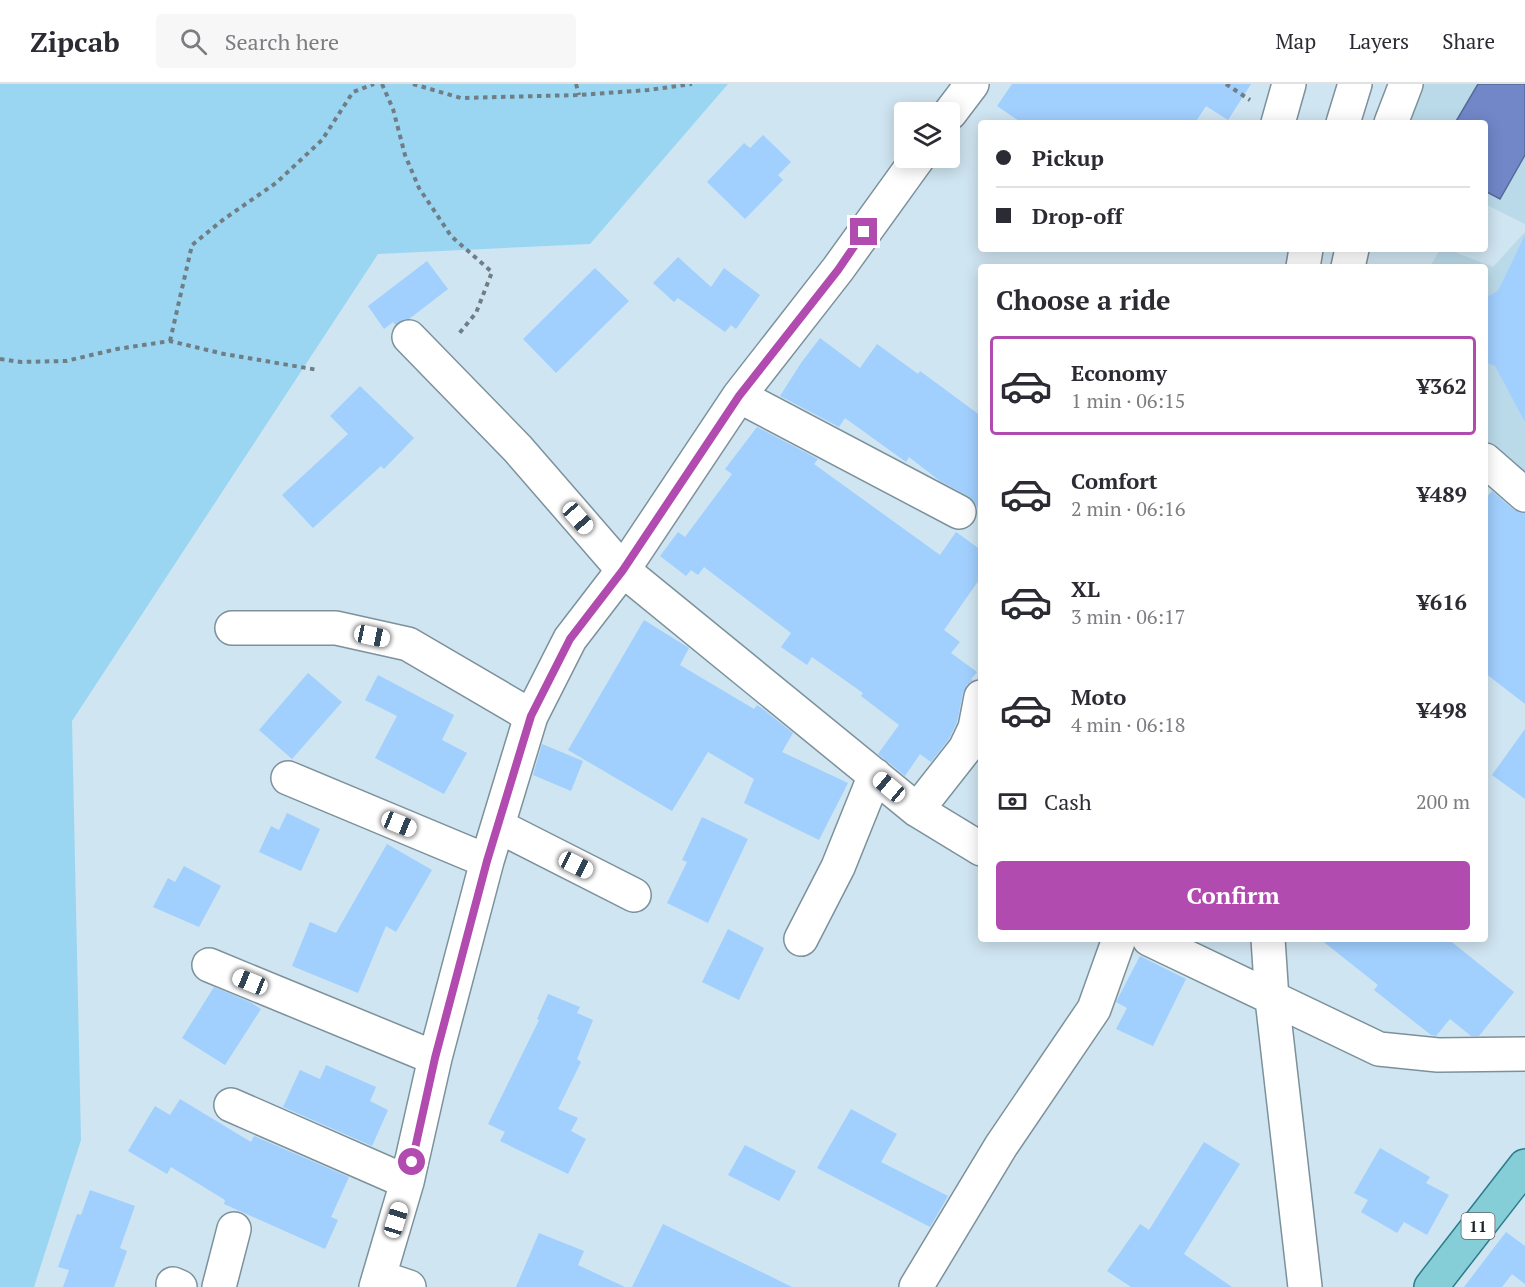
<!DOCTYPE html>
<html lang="en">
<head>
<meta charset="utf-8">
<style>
	:root { --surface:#fff; --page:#f7f7f7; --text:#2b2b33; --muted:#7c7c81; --line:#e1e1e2; --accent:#b14baf }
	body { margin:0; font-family:"PT Serif",serif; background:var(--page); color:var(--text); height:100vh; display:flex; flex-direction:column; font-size:22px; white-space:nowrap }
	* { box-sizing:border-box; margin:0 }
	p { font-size:20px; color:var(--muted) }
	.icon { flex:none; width:33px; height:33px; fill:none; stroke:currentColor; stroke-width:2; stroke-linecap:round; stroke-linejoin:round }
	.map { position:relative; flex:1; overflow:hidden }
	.side { position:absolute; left:978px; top:180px; width:510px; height:678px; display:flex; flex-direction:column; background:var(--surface); border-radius:6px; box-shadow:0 3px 15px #0003 }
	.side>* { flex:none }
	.banner { position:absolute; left:978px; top:36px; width:510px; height:132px; border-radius:6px; box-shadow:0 3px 15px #0003; display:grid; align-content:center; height:132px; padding:0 18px; background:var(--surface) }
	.buttons { position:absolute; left:894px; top:18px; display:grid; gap:12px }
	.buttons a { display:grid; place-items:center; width:66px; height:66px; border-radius:6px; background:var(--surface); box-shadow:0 3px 15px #0003; font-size:30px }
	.end { position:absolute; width:27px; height:27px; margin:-14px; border:8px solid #b14baf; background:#fff; box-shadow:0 0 0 3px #fff }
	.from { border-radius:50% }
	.car { position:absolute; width:18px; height:36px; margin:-18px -9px; border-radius:8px; box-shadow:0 0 4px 2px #0007; background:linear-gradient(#fff 24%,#345 0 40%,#fff 0 76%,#345 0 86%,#fff 0) }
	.banner b { display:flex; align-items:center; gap:21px; height:57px; font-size:22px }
	.banner b+b { border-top:2px solid var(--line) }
	.banner i { width:15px; height:15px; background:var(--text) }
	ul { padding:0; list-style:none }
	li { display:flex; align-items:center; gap:18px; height:99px; margin:0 12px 9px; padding:0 6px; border:3px solid transparent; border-radius:6px }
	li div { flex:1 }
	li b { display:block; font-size:22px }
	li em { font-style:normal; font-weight:600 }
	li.current { border-color:var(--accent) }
	li>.icon { width:54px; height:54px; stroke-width:1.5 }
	h2 { padding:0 18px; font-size:27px; line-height:72px }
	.pay { display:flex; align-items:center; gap:15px; height:66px; padding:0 18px; font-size:22px }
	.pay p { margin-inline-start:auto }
	.cta { display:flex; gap:12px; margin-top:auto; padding:12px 18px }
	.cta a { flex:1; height:69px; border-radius:6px; background:var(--accent); color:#fff; font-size:24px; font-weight:600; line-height:69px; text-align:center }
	header { display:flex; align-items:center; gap:36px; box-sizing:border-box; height:84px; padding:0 30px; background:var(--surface); border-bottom:2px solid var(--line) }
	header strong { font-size:28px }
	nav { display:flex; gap:33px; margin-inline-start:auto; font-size:21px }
	.search { width:420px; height:54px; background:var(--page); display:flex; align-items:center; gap:15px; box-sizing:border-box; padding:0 21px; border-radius:6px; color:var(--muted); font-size:22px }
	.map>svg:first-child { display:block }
	.built { fill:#bbdae9 }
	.green { fill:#9ad6f2 }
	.water { fill:#7187c8; stroke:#586998; stroke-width:1.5 }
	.building { fill:#a1cffe }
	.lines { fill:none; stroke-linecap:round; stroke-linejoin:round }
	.minor-casing { stroke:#7c919b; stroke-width:36 }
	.major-casing { stroke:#2b7c89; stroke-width:36 }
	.path { stroke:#6f7d85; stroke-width:4; stroke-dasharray:4.5 4.5; stroke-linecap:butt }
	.minor { stroke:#fff; stroke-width:33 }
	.major { stroke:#85cdd7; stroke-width:33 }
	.route { stroke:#b14baf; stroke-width:8 }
	.labels { text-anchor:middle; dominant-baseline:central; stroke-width:4.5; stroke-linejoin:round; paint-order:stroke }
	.shield { fill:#fff; stroke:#606668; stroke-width:1.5 }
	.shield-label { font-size:16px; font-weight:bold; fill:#1c2428 }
</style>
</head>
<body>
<header>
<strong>Zipcab</strong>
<div class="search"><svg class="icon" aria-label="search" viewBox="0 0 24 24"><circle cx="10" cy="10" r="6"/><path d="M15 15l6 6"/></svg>Search here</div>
<nav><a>Map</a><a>Layers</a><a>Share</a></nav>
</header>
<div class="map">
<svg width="1525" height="1203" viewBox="0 0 1525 1203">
	<rect width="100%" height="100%" fill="#cfe5f1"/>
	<path class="built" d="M 1416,0 L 1525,0 L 1525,140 L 1485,120 L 1485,39 L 1401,39 Z
		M 1525,148 L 1525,396 L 1485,362 L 1485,183 L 1430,183 L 1440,165 L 1447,165 L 1493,183 Z"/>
	<path class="green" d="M 0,0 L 728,0 L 590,160 L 378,170 L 72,637 L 81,1056 L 34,1203 L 0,1203 Z"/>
	<path class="water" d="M 1478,0 L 1525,0 L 1525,71 L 1500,115 L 1485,107 L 1485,39 L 1455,39 Z"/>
	<path class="building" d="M 1012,0 L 1251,0 L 1228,36 L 1206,22 L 1195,39 L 1022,39 L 997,22 Z
		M 763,51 L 791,78 L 778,91 L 783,96 L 745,135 L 707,98 L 744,59 L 750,64 Z
		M 1525,151 L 1525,338 L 1495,282 L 1485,278 L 1485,214 L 1498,207 Z
		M 678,173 L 711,203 L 724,184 L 760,211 L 736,245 L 731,241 L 725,248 L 678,214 L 674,218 L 653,199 Z
		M 427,177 L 448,205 L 409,235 L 404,235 L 395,241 L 393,238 L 384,245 L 368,222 Z
		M 595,184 L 629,217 L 556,289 L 523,255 Z
		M 820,254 L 860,284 L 877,260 L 918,290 L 920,287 L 981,332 L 981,428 L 968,412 L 940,397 L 909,373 L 906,378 L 845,334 L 839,343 L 780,312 L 801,279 Z
		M 360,302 L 414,354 L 384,385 L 381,382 L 313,444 L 282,411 L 348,350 L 330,332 Z
		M 757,343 L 818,375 L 814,380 L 940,471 L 956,448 L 981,466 L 981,493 L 944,546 L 960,558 L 951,569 L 977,588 L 971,595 L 973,596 L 967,601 L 963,609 L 957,638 L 949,655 L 931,678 L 920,670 L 905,692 L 878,670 L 899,641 L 861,612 L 863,609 L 812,573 L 807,581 L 781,563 L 791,549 L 704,483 L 698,491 L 691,486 L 686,492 L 660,472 L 678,448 L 685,453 L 732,390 L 725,385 Z
		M 1492,407 L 1513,425 L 1525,429 L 1525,620 L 1485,589 L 1485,415 Z
		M 644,536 L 689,564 L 680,581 L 754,625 L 757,621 L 763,625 L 793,649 L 782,668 L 848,699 L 819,756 L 744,719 L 754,695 L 708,668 L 672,727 L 568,666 Z
		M 308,589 L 342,618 L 292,675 L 259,646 Z
		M 378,591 L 454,631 L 442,656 L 467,669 L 444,710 L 375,674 L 397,632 L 365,616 Z
		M 1525,645 L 1525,715 L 1492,691 Z
		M 542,660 L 583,677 L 571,707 L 533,691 Z
		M 287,729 L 320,745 L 301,787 L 259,768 L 271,742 L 279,746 Z
		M 702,733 L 748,755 L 708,839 L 667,819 L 687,778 L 682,776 Z
		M 387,760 L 432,786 L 396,848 L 386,842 L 358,909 L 292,882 L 310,838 L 336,849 Z
		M 184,782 L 221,802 L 199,843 L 153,823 L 168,794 L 175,798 Z
		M 728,845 L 764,864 L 739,916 L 702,898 Z
		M 1320,855 L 1448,855 L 1514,908 L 1479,952 L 1471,952 L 1450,935 L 1436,952 L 1431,951 L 1374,906 L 1378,901 Z
		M 1140,872 L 1186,895 L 1153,962 L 1116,945 L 1127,924 L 1116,918 Z
		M 214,903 L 250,918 L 261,925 L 225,981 L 182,954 Z
		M 548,910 L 580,923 L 577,929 L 593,936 L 577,975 L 581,978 L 558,1025 L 578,1034 L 571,1047 L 586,1055 L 568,1090 L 500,1057 L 505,1048 L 488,1040 L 539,936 L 537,935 Z
		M 326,981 L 376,1003 L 370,1017 L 388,1026 L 372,1062 L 283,1023 L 300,986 L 320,995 Z
		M 180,1015 L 251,1058 L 254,1052 L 349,1093 L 331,1133 L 338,1136 L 325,1165 L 224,1120 L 225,1116 L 171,1083 L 167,1090 L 128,1067 L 155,1022 L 170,1031 Z
		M 851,1025 L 897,1050 L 881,1078 L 948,1112 L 930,1143 L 817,1084 Z
		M 1204,1058 L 1240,1080 L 1184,1170 L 1232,1203 L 1131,1203 L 1107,1187 L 1140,1140 L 1149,1146 Z
		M 745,1061 L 796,1087 L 779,1117 L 728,1091 Z
		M 1380,1064 L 1430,1093 L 1426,1099 L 1449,1111 L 1427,1151 L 1404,1138 L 1397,1149 L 1361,1128 L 1368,1116 L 1354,1109 Z
		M 90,1106 L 135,1122 L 120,1164 L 127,1167 L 114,1203 L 63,1203 L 69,1186 L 58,1183 L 77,1130 L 81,1131 Z
		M 663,1140 L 792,1203 L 632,1203 Z
		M 1506,1148 L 1525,1162 L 1525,1200 L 1512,1190 L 1502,1203 L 1464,1203 Z
		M 539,1149 L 584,1167 L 578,1181 L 625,1203 L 516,1203 Z"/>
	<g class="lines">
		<g class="minor-casing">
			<path id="minor" d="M 950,29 L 972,0
				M 1278,39 L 1289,0
				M 1343,39 L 1355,0
				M 1391,39 L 1406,0
				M 1303,183 L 1306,165
				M 1348,183 L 1352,165
				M 409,253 L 518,365 L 623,486 L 917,726 L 981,765
				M 739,312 L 959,428
				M 1485,376 L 1525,411
				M 232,544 L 336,544 L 408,560 L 531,632
				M 288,694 L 487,777
				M 917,726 L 965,665 L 975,644 L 981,613
				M 498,742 L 634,811
				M 801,855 L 838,783 L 875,691
				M 1149,855 L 1379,965 L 1438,971 L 1525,970
				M 1268,855 L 1272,915 L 1305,1203
				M 209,881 L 435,974
				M 231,1021 L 407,1098
				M 379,1193 L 409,1203
				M 173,1200 L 180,1203
				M 219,1203 L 234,1145
				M 376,1203 L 407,1098 L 435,974 L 487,777 L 531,632 L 570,555 L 623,486 L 739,312 L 838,185 L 918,74
				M 916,1203 L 1001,1062 L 1094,925 L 1119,855"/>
		</g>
		<g class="major-casing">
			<path id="major" d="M 1431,1203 L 1525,1082"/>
		</g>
		<path class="path" d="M 382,0 L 393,25 L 405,71 L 419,104 L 451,152 L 492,188 L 476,229 L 457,252
			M 413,0 L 461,14 L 579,11 L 648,6 L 692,0
			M 576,0 L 579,11
			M 1226,0 L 1250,16
			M 170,257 L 192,161 L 224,135 L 276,99 L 322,56 L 353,8 L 374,0
			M 0,275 L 21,278 L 66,277 L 117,265 L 170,257 L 224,270 L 318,286"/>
		<use href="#minor" class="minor"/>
		<use href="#major" class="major"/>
	</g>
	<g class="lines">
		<path class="route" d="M 412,1078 L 435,974 L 487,777 L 531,632 L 570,555 L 623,486 L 739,312 L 838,186 L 864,148"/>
	</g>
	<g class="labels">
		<rect class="shield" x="1461.5" y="1129" width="33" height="26" rx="4.5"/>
		<g class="shield-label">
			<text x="1478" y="1142">11</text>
		</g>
	</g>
</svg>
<div class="buttons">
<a><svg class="icon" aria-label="layers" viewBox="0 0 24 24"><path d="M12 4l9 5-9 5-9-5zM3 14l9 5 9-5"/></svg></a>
</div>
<i class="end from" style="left:412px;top:1078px"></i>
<i class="end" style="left:864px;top:148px"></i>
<i class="car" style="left:578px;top:434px;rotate:139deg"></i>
<i class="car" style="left:372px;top:552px;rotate:102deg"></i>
<i class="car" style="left:889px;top:703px;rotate:310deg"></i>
<i class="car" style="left:399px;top:740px;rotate:112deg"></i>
<i class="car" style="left:576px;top:781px;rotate:117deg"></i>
<i class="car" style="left:250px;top:898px;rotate:292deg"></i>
<i class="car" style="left:396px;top:1136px;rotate:17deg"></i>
<div class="banner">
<b><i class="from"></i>Pickup</b>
<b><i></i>Drop-off</b>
</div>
<section class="side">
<h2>Choose a ride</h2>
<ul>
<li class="current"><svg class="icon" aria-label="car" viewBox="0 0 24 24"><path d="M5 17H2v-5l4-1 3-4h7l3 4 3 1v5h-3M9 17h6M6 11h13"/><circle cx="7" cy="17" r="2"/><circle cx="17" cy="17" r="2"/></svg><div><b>Economy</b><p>1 min · 06:15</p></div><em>¥362</em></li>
<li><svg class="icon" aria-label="car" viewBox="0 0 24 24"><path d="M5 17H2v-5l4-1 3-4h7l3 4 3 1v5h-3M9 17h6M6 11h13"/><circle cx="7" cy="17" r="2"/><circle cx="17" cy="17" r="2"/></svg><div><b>Comfort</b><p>2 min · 06:16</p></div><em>¥489</em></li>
<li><svg class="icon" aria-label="car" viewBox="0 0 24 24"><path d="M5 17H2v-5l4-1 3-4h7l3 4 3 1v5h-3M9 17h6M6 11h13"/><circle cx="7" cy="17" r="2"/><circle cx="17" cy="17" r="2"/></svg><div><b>XL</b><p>3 min · 06:17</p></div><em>¥616</em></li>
<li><svg class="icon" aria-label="car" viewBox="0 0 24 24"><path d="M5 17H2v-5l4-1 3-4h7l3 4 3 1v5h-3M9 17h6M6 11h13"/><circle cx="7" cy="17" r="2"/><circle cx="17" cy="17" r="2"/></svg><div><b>Moto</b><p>4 min · 06:18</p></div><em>¥498</em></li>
</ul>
<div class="pay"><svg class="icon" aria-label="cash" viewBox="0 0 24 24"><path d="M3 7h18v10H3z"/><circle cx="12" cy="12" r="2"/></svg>Cash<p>200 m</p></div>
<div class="cta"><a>Confirm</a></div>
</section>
</div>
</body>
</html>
